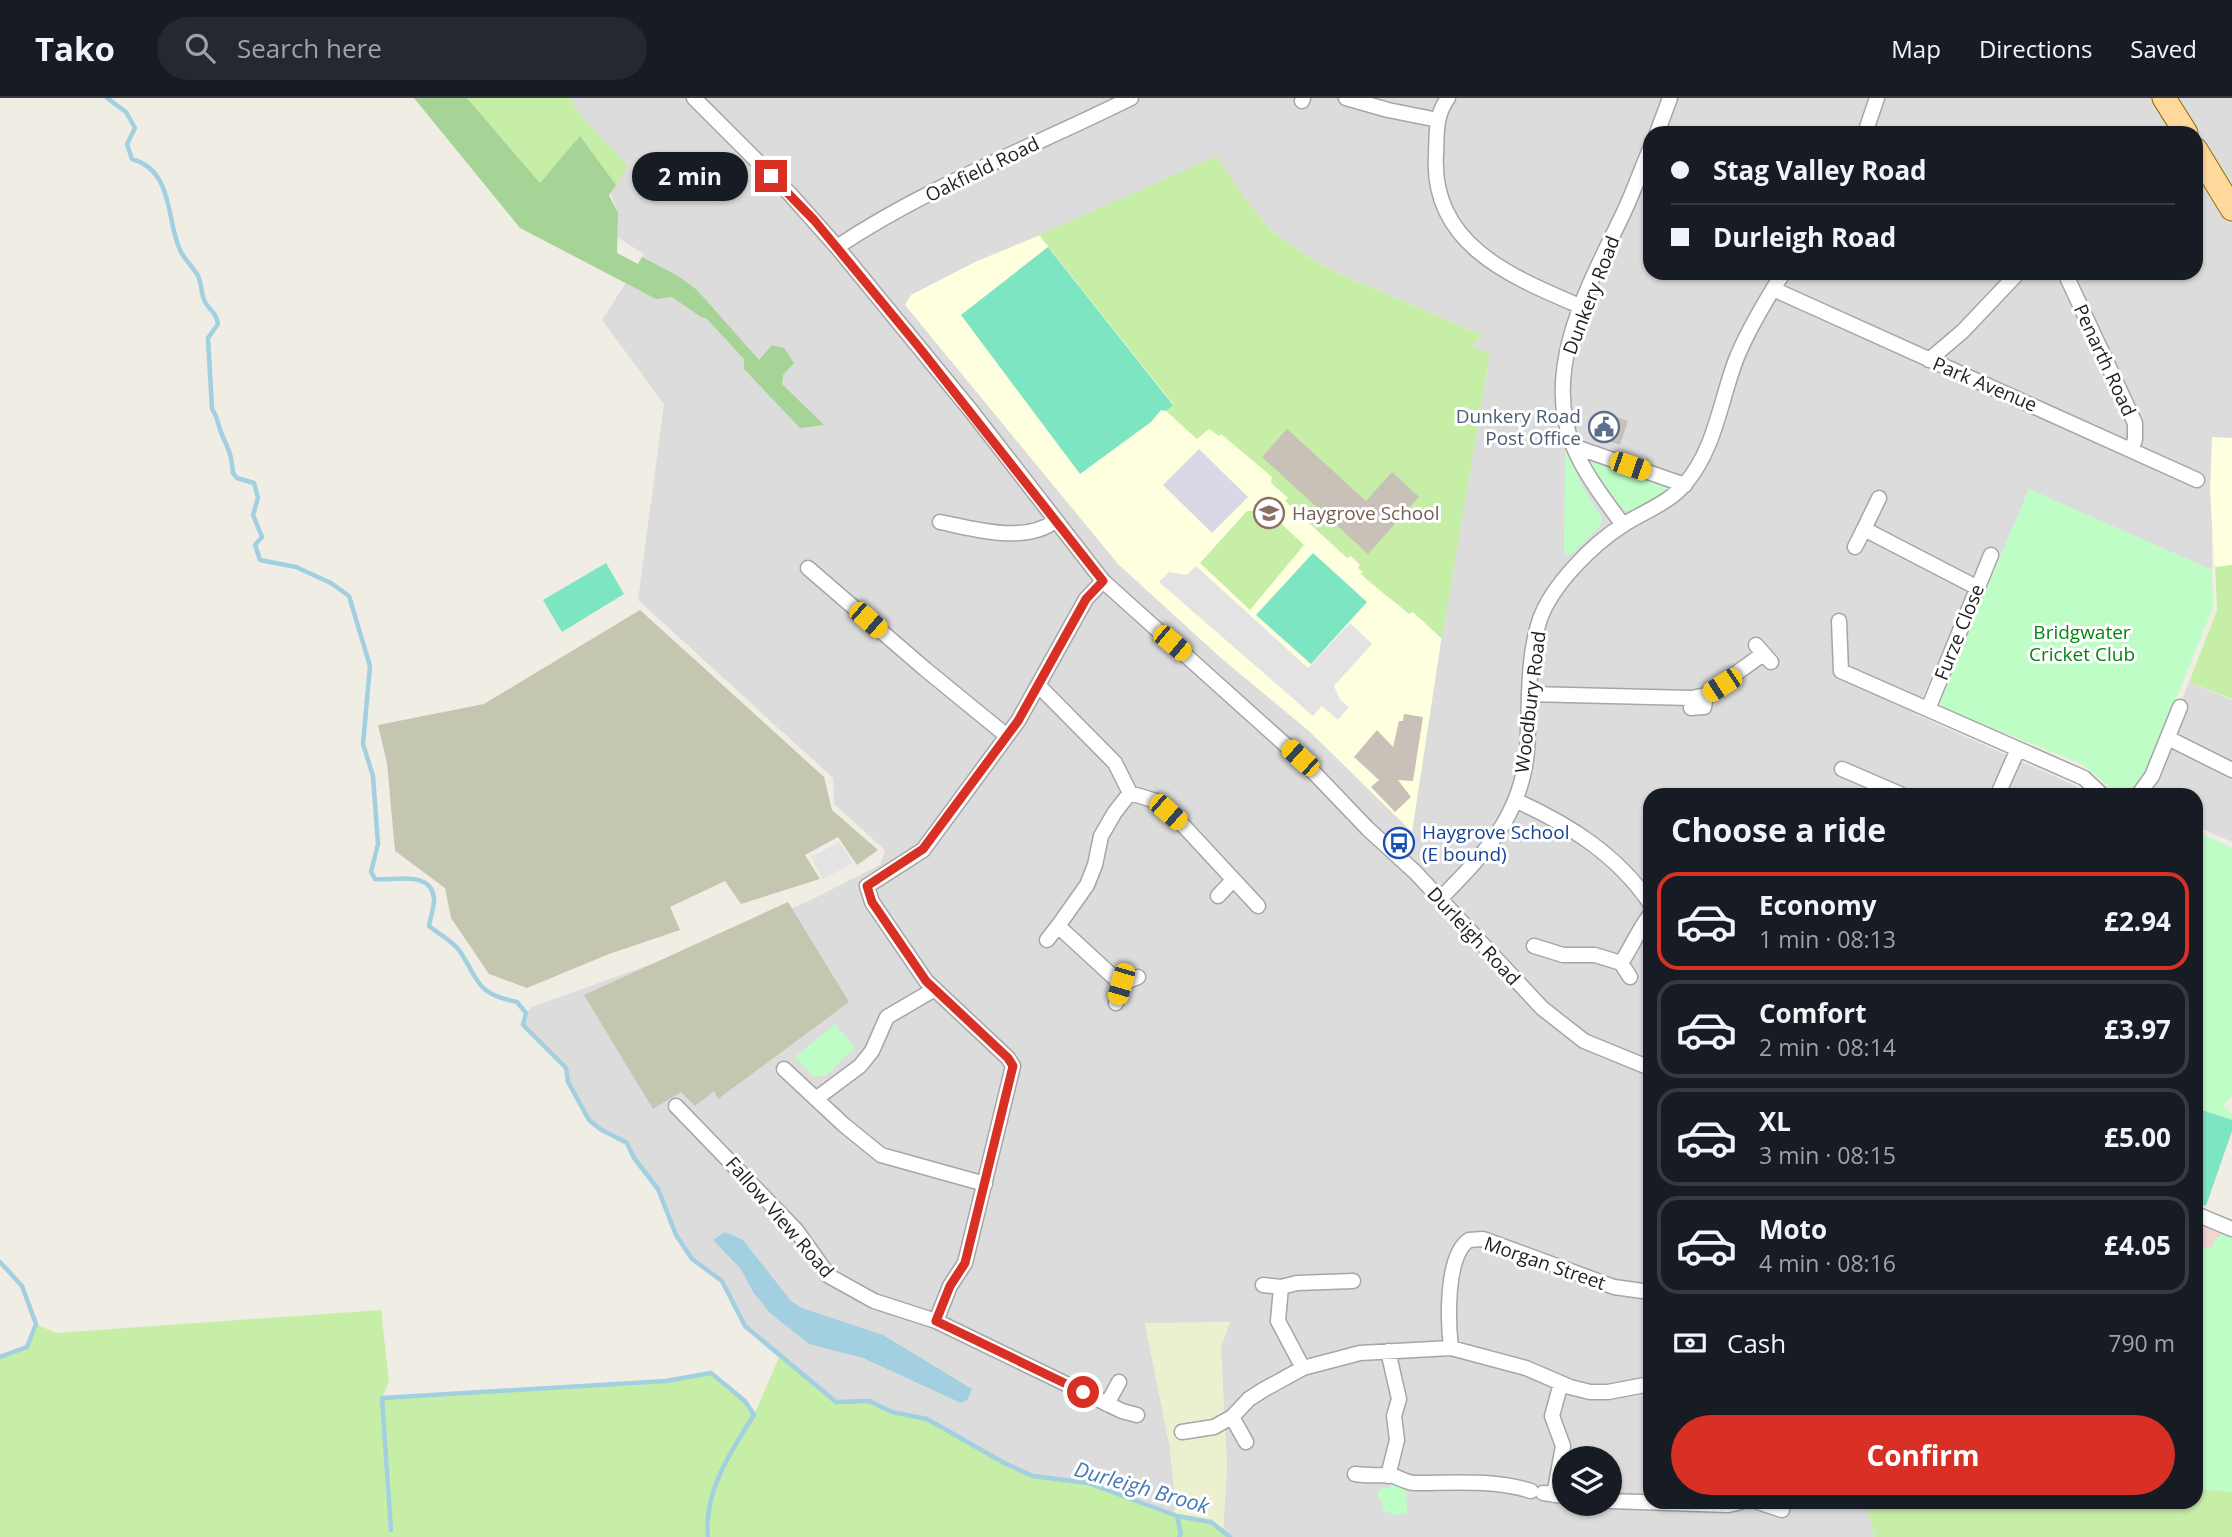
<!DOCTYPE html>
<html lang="en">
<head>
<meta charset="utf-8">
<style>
	:root { --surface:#171b24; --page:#242831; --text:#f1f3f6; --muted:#9ea1a6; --line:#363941; --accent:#d93025 }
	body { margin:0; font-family:"Open Sans",sans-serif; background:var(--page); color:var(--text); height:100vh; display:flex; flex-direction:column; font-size:26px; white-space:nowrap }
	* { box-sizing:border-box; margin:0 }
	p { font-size:23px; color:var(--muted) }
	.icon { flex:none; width:38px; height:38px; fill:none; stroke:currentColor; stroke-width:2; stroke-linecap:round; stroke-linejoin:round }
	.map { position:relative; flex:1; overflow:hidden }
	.side { position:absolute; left:1643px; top:690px; width:560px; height:721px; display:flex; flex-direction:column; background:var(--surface); border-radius:21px; box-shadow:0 2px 5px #0004 }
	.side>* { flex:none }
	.top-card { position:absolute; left:1643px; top:28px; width:560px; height:154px; border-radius:21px; box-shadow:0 2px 5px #0004; display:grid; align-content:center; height:154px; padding:0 28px; background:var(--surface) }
	.fabs { position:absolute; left:1552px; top:1348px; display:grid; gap:14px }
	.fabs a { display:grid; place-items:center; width:70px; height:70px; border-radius:50%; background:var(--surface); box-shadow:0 2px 5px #0004; font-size:35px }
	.end { position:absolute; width:32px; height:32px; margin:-16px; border:9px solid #d93025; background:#fff; box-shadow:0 0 0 4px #fff }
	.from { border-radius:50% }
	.bubble { position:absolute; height:49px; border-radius:24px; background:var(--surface); box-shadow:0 2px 5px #0004; font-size:23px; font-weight:700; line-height:49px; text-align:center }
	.car { position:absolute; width:21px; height:42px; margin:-21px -10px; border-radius:9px; box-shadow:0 0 5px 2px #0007; background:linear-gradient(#f5c518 24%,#345 0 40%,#f5c518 0 76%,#345 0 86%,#f5c518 0) }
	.top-card b { display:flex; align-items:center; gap:24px; height:66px; font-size:26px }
	.top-card b+b { border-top:2px solid var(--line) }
	.top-card i { width:18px; height:18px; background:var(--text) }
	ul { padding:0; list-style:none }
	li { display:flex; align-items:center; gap:21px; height:98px; margin:0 14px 10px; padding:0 14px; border:4px solid var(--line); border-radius:21px }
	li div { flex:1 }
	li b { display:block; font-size:26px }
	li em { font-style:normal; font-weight:700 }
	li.current { border-color:var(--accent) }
	li>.icon { width:63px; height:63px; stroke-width:1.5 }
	h2 { padding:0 28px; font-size:32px; line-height:84px }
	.pay { display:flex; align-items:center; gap:18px; height:77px; padding:0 28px; font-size:26px }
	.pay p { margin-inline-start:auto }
	.button { display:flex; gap:14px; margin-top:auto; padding:14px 28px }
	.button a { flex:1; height:80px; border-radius:42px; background:var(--accent); color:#fff; font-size:28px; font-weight:700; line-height:80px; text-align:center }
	header { display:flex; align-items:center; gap:42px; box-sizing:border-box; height:98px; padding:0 35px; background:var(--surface); border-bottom:2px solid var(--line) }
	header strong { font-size:33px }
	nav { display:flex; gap:38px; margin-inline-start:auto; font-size:24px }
	.search { width:490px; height:63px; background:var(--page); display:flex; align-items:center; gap:18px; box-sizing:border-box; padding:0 24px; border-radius:38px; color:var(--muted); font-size:26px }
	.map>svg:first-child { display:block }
	.residential { fill:#dddcdc; fill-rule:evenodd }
	.commercial { fill:#f2d5d3 }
	.education { fill:#feffdf }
	.construction { fill:#c5c6af }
	.farmland { fill:#ecf0cf }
	.grass { fill:#c7eea7 }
	.forest { fill:#a6d396 }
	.park { fill:#bffdc7 }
	.pitch { fill:#7de5c1 }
	.parking { fill:#e3e3e3 }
	.plaza { fill:#d9d9e6 }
	.water { fill:#a2d0e1 }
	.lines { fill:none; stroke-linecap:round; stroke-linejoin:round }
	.stream { stroke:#a2d0e1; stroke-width:4.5 }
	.building { fill:#c9c0b7 }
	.minor-casing { stroke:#a6a6a6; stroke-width:17 }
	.primary-casing { stroke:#9a6e00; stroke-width:25 }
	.minor { stroke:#fff; stroke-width:14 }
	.primary { stroke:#ffd89b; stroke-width:23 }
	.route { stroke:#d93025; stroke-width:9 }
	.labels { text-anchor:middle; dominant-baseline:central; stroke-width:6; stroke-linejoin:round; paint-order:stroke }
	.street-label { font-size:19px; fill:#1f1f1f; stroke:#fff }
	.service-label { font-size:19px; fill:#4e5e75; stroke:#fff; text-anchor:end }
	.education-label { font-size:19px; fill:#785e54; stroke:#fff; text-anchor:start }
	.park-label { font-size:19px; fill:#048614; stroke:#fff }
	.transit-label { font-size:19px; fill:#164399; stroke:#fff; text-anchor:start }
	.water-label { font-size:21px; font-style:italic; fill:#4478b6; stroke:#fff }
</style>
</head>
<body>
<header>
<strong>Tako</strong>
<div class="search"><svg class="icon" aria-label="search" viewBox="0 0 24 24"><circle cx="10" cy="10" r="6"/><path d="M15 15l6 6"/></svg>Search here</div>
<nav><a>Map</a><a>Directions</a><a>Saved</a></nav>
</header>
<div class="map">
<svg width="2232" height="1439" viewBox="0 0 2232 1439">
	<rect width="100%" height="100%" fill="#f0ede5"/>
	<path class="residential" d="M 570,0 L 2232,0 L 2232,340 L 2212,339 L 2212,472 L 2029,392 L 1999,461 L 1986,455 L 1915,616 L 2076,688 L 2082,696 L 1650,696 L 1650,1404 L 1866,1404 L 1874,1439 L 1230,1439 L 1223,1433 L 1227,1370 L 1221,1250 L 1229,1224 L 1145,1226 L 1170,1350 L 1176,1410 L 1172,1416 L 1088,1385 L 1033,1378 L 1006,1366 L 927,1321 L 892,1314 L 869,1303 L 836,1304 L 745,1228 L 722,1183 L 692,1161 L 676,1137 L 658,1091 L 634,1060 L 627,1045 L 600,1031 L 582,1011 L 568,984 L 566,970 L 523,927 L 526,915 L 532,909 L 715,843 L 811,802 L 880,767 L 885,752 L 834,706 L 833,680 L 638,502 L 664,306 L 602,222 L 644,156 L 617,139 L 618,115 L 582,19 ZM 1650,35 L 2196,35 L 2196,175 L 1650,175 ZM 1564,1360 L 1610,1360 L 1610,1405 L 1564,1405 Z
		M 2189,584 L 2232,602 L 2232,744 L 2196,728 L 2196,696 L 2145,696 Z"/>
	<path class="commercial" d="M 2196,1124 L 2223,1136 L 2215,1141 L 2212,1150 L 2196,1151 Z"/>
	<path class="education" d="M 1243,98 L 1272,133 L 1307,158 L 1338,175 L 1482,237 L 1471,249 L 1490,255 L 1445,517 L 1412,734 L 1309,633 L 1221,560 L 1118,466 L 905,207 L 911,197 L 975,164 L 1062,128 Z
		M 2212,339 L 2232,340 L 2232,601 L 2189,584 L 2217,512 L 2210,393 Z"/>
	<path class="construction" d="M 640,512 L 824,679 L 832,712 L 878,752 L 857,767 L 838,739 L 805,757 L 820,781 L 741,806 L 725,783 L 670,809 L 680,832 L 609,856 L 527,890 L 489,876 L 451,820 L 445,790 L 395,753 L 387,665 L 378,627 L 484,606 Z
		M 788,804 L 849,904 L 718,1001 L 714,993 L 695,1008 L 681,994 L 653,1011 L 584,897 Z"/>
	<path class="farmland" d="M 1230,1224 L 1221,1250 L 1227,1370 L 1223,1433 L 1211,1424 L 1172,1416 L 1176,1410 L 1170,1350 L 1145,1225 Z"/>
	<path class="grass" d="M 467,0 L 570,0 L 582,19 L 628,68 L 616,87 L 580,39 L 540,85 Z
		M 1217,58 L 1243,98 L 1272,133 L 1307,158 L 1338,175 L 1482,237 L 1471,249 L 1490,255 L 1442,541 L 1413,514 L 1409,516 C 1393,502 1377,491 1361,476 L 1363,474 L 1358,470 L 1360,467 L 1351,458 L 1347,460 L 1285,403 L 1288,400 L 1271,385 L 1272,379 L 1221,336 L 1219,338 L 1209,331 L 1197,341 L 1166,313 L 1173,306 L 1039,137 Z
		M 1247,413 L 1256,413 L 1266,421 L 1271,416 L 1304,447 L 1250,512 L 1200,465 Z
		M 2232,467 L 2232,601 L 2189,584 L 2217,512 L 2215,469 Z
		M 381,1212 L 389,1283 L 382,1300 L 666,1283 L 711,1275 L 745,1303 L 754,1317 L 780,1257 L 836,1304 L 869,1303 L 892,1314 L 927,1321 L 1006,1366 L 1033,1378 L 1088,1385 L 1177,1418 L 1211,1424 L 1230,1439 L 0,1439 L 0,1259 L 27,1249 L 36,1226 L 56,1235 Z
		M 2196,1391 L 2232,1394 L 2232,1439 L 1874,1439 L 1866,1404 L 2196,1404 Z"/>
	<path class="forest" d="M 414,0 L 467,0 L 540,85 L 580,38 L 616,87 L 609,97 L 618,115 L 617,155 L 638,166 L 642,159 L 678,178 L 697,192 L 759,262 L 772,247 L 784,250 L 794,265 L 783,277 L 782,286 L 824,327 L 800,330 L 744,271 L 744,261 L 706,220 L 701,219 L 672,199 L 656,201 L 520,130 Z"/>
	<path class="park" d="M 1565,352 L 1585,393 L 1602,420 L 1598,431 L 1571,456 L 1564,456 Z
		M 1591,362 L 1667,387 L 1668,392 L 1637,412 L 1626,413 L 1606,394 L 1590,366 Z
		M 2029,391 L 2212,472 L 2213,509 L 2143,684 L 2134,692 L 2124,695 L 2113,692 L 2082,666 L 1942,610 L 1939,602 Z
		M 2196,733 L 2232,750 L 2232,998 L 2223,1007 L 2232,1016 L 2232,1022 L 2196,1010 Z
		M 835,926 L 855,950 L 826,977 L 814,979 L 795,959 Z
		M 2223,1136 L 2232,1139 L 2232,1394 L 2196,1391 L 2196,1151 L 2212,1149 L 2215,1141 Z
		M 1394,1384 L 1406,1387 L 1407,1415 L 1395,1417 L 1382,1412 L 1383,1403 L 1378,1399 L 1378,1394 L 1383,1389 L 1389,1390 Z"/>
	<path class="pitch" d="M 1048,149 L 1173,307 L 1166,313 L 1161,312 L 1151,324 L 1080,376 L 961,217 Z
		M 1313,455 L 1367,504 L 1311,566 L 1256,517 Z
		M 606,465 L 624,496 L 562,534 L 543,502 Z
		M 2196,1010 L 2232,1022 L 2232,1033 L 2206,1108 L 2196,1104 Z"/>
	<path class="parking" d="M 1196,468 L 1308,570 L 1350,525 L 1372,546 L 1334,588 L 1340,602 L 1349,609 L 1338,622 L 1322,608 L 1313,618 L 1159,484 L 1169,474 L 1187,477 Z
		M 839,744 L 853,765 L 823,781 L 811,759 Z"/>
	<path class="plaza" d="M 1199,351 L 1248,399 L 1212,435 L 1163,387 Z"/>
	<path class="water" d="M 725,1134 L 743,1142 L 791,1203 L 802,1210 L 883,1237 L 972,1291 L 968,1301 L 961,1305 L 863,1260 L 809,1246 L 770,1215 L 753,1194 L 741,1171 L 713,1142 Z"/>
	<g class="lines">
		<path class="stream" d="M 107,0 L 126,14 L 135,30 L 127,46 L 132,61 C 174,73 166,122 180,152 C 184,161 193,169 198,178 C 202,186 201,197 205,204 C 211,214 216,214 218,226 L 208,240 L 212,311 C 218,319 218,328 222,337 C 230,355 231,355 233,375 L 237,380 L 254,385 L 258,400 L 253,417 L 262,439 L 255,447 L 260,462 L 296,469 L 331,485 L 349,498 L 370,568 L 363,646 L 373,678 L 378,746 L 371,774 L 375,781 C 393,783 431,772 434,800 C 435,807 430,820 429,828 C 439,836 451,842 459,852 C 480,883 474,895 517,904 L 526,915 L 523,927 L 566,970 L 568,984 L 589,1022 L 600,1031 L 627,1045 L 634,1060 L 658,1091 L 676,1137 L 692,1161 L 722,1183 L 745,1228 L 836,1304 L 869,1303 L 892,1314 L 927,1321 L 1006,1366 L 1033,1378 L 1088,1385 L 1177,1418 L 1211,1424 L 1230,1439
			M 0,1164 L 22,1188 L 36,1226 L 27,1249 L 0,1259
			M 1177,1418 L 1181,1436 L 1179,1439
			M 391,1432 L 382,1300 L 666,1283 L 711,1275 L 745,1303 L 754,1317 C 731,1353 703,1395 708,1439"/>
	</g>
	<path class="building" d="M 1604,314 L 1628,323 L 1620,347 L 1595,338 Z
		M 1287,331 L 1366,403 L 1392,374 L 1419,399 L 1368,456 L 1262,359 Z
		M 1404,616 L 1423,619 L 1413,683 L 1398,682 L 1411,699 L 1395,714 L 1371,689 L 1379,682 L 1354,659 L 1377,632 L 1393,649 L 1399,623 L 1403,623 Z"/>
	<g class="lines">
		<g class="minor-casing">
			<path id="minor" d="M 694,0 L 790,96 L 837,149 L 972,314 L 1103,483 L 1300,660 L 1368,731 L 1415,774 L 1542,910 L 1584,943 L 1650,970
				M 1346,0 L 1388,12 L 1438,22
				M 1448,0 C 1435,18 1437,34 1436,56 C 1430,147 1512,179 1582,209
				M 1302,3 L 1303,0
				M 1657,35 L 1670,0
				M 1865,35 L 1877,0
				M 837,149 C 928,88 1033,49 1131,0
				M 2065,175 L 2135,325 L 2135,341 L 2132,351
				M 1773,191 L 2197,382
				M 1929,262 L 1963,233 L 2018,175
				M 1573,348 L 1685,387
				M 1879,400 L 1864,431 L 1976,489
				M 940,424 C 974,431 1025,446 1055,423
				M 1623,427 C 1605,402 1586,378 1574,350 C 1540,272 1590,185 1623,116 C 1633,95 1641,72 1650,51
				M 1855,449 L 1864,431
				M 808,470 L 925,571 L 1007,638
				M 1103,483 L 1086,501 L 1018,623 L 923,752 L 867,788 L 872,804 L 926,883 L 1008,960 L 1013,968 L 965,1165 L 950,1188 L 936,1223 L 1122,1313 L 1137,1317
				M 1839,523 L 1841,573 L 2084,680 L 2101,696
				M 1756,547 L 1771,564
				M 1038,587 L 1115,665 L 1130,695 L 1115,714 L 1101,738 L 1095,767 L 1087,787 L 1058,828 L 1121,886
				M 1529,596 L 1691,600 L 1706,597 L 1763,556
				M 1691,610 L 1704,609 L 1706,597
				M 1928,611 L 1991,457
				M 2168,640 L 2232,672
				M 1842,671 L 1900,696
				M 1130,695 L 1156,703 L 1181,725 L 1258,808
				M 1998,696 L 2018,651
				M 2139,696 L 2152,678 L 2180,609
				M 1517,703 C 1570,727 1617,757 1650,805
				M 1218,798 L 1233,782
				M 1440,801 C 1484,756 1521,719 1527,653 C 1530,610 1526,563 1540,521 C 1552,487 1593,446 1623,427 C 1643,414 1669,405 1685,386 C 1716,350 1720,302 1737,259 C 1749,230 1766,202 1783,175
				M 1047,842 L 1058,828
				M 1534,848 L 1563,857 L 1595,857 L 1621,865 C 1632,849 1638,832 1650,817
				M 1621,865 L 1630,879
				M 1116,905 L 1121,886 L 1138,879
				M 784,971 L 844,1027 L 881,1057 L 985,1086
				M 817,1000 L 860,968 L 872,953 L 887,919 L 935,891
				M 676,1008 L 796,1132 L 829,1178 L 874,1203 L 936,1223
				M 2196,1116 L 2232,1131
				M 1263,1187 L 1281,1189
				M 1451,1250 C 1448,1225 1445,1158 1469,1142 L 1483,1141 L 1614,1189 L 1650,1194
				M 1303,1270 L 1278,1223 L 1281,1189 L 1297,1185 L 1353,1183
				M 1107,1306 L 1119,1284
				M 1232,1319 L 1246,1344
				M 1182,1334 L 1214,1329 L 1232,1319 L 1249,1301 L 1263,1292 L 1303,1270 L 1360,1255 L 1451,1250 L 1526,1270 L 1570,1289 L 1590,1294 L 1608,1294 L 1650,1286
				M 1355,1376 C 1367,1378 1377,1377 1389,1377 C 1398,1378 1405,1385 1415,1385 C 1453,1385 1494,1381 1531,1393
				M 1388,1378 L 1397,1342 L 1394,1318 L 1399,1301 L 1388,1253
				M 1543,1395 L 1564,1398
				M 1554,1397 L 1563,1348 L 1552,1318 L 1561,1285
				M 1610,1403 L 1728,1407 L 1741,1404
				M 1758,1404 L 1782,1412"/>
		</g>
		<g class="primary-casing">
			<path id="primary" d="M 2164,0 L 2186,35
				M 2196,52 L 2232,111"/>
		</g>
		<use href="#minor" class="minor"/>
		<use href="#primary" class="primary"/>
	</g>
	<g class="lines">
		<path class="route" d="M 771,78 L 814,122 L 918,248 L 1103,483 L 1086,501 L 1018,623 L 923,751 L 867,788 L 872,804 L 926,883 L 1008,960 L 1013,968 L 965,1165 L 950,1188 L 936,1223 L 1083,1294"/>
	</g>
	<defs>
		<g id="civic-ring" transform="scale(1.575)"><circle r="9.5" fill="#fff" stroke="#5c6f8a" stroke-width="1.5"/><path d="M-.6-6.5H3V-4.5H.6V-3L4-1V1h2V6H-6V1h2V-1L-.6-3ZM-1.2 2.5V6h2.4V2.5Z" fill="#5c6f8a"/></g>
		<g id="school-ring" transform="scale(1.575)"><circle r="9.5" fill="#fff" stroke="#8d6e63" stroke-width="1.5"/><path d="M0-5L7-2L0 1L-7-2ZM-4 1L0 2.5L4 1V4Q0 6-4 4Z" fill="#8d6e63"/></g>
		<g id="bus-ring" transform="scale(1.575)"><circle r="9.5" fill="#fff" stroke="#1a4fb4" stroke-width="1.5"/><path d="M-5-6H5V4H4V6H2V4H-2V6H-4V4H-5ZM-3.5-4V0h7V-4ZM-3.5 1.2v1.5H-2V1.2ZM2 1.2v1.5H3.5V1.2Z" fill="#1a4fb4"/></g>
	</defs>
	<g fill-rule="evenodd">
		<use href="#civic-ring" x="1604" y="329"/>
		<use href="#school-ring" x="1269" y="415"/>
		<use href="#bus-ring" x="1399" y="745"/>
	</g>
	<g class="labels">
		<g class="street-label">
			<text transform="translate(982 71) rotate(-26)">Oakfield Road</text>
			<text transform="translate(1591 197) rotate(-69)">Dunkery Road</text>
			<text transform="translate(2105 262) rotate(65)">Penarth Road</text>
			<text transform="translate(1985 286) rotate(23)">Park Avenue</text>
			<text transform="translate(1959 534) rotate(-68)">Furze Close</text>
			<text transform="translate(1530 604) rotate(-83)">Woodbury Road</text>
			<text transform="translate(1474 838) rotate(47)">Durleigh Road</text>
			<text transform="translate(780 1119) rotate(49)">Fallow View Road</text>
			<text transform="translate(1545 1165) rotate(19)">Morgan Street</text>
		</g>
		<g class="service-label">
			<text x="1581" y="318">Dunkery Road<tspan x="1581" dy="22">Post Office</tspan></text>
		</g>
		<g class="education-label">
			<text x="1292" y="415">Haygrove School</text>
		</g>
		<g class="park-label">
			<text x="2082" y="534">Bridgwater<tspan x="2082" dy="22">Cricket Club</tspan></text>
		</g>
		<g class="transit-label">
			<text x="1422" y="734">Haygrove School<tspan x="1422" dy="22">(E bound)</tspan></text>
		</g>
		<g class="water-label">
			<text transform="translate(1142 1389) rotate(16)">Durleigh Brook</text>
		</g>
	</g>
</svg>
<div class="fabs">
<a><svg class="icon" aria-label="layers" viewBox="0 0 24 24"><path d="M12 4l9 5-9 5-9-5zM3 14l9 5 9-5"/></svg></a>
</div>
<i class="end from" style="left:1083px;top:1294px"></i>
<i class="end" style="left:771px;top:78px"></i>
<div class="bubble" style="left:632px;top:54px;width:116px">2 min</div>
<i class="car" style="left:1630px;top:368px;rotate:109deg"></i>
<i class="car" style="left:868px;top:522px;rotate:131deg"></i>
<i class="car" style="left:1172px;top:545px;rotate:130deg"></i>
<i class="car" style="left:1722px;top:587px;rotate:237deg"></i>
<i class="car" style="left:1300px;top:660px;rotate:312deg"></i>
<i class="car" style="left:1168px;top:714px;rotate:131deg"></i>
<i class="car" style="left:1121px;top:886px;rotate:196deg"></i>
<div class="top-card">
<b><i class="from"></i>Stag Valley Road</b>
<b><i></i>Durleigh Road</b>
</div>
<section class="side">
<h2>Choose a ride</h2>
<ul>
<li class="current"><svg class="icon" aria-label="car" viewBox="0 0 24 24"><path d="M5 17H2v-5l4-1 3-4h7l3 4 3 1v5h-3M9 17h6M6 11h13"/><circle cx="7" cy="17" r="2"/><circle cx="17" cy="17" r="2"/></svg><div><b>Economy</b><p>1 min · 08:13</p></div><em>£2.94</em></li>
<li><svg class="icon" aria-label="car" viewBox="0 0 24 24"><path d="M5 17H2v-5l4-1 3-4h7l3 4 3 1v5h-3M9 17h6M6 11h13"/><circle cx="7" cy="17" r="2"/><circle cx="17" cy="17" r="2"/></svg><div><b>Comfort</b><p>2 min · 08:14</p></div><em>£3.97</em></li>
<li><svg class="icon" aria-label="car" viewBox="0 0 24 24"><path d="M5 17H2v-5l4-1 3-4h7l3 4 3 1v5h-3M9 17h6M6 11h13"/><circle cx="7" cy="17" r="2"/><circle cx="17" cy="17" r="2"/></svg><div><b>XL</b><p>3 min · 08:15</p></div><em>£5.00</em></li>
<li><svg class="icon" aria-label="car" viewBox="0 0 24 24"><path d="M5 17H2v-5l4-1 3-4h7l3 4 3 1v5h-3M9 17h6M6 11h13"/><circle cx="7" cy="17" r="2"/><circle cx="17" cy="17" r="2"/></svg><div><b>Moto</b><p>4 min · 08:16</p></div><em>£4.05</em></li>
</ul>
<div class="pay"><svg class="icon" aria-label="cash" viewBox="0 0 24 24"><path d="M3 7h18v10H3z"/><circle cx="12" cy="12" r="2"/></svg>Cash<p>790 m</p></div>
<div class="button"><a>Confirm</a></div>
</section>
</div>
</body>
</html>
